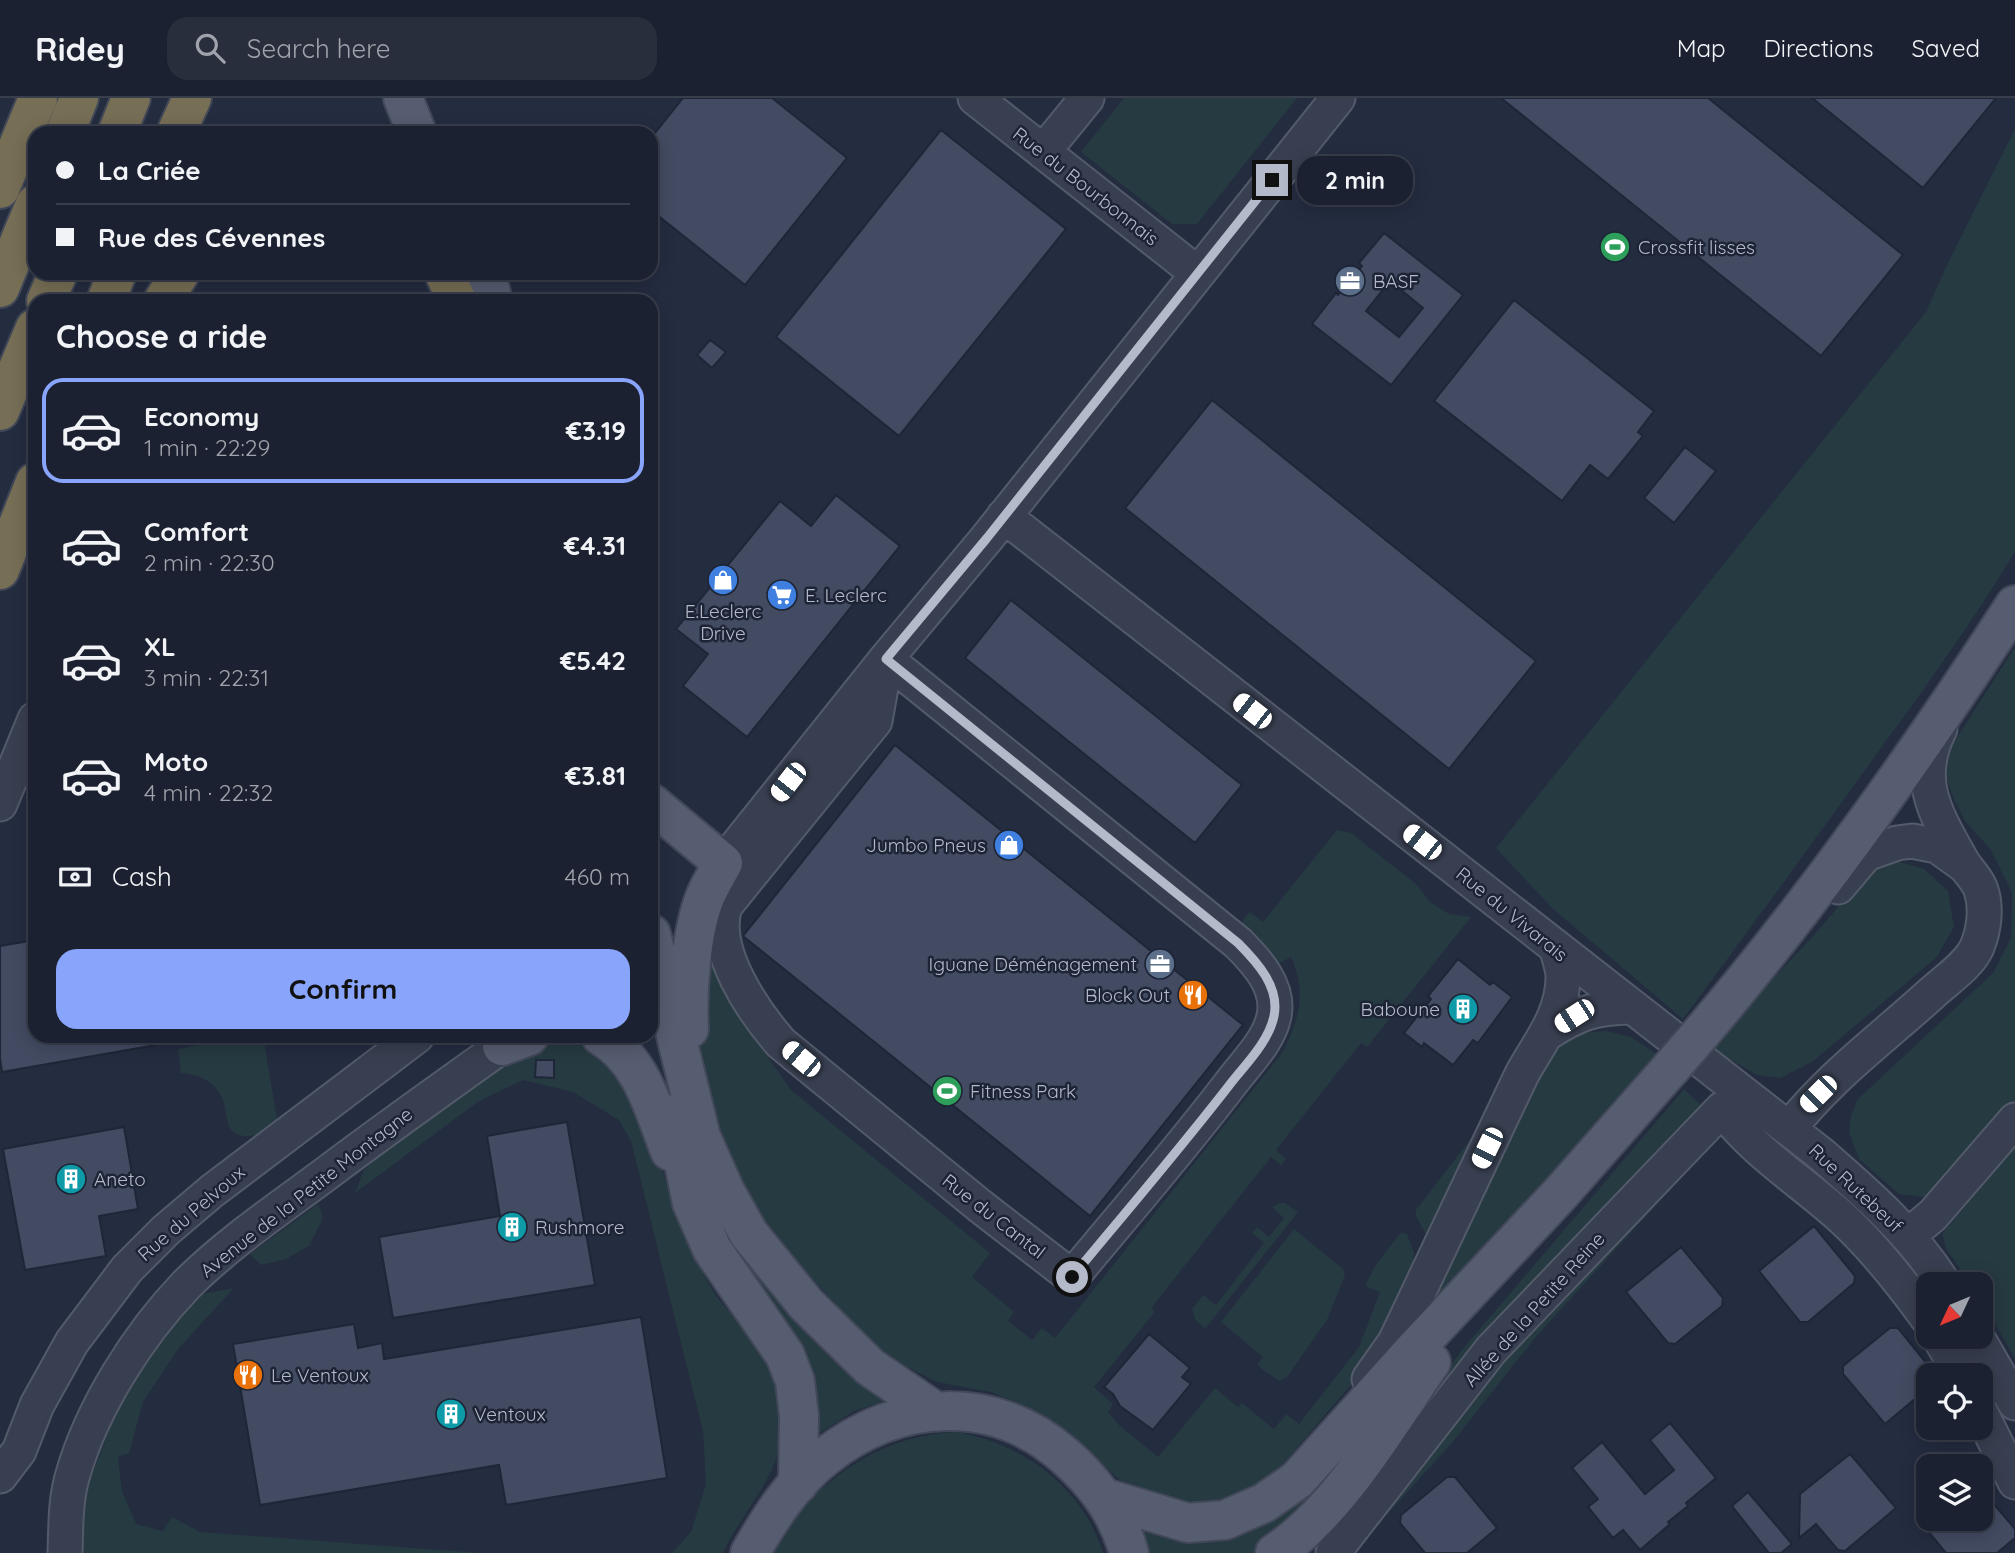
<!DOCTYPE html>
<html lang="en">
<head>
<meta charset="utf-8">
<style>
	:root { --surface:#1b2130; --page:#282e3c; --text:#f1f3f6; --muted:#a0a3ab; --line:#393e4c; --accent:#89a5fb }
	body { margin:0; font-family:Quicksand,sans-serif; background:var(--page); color:var(--text); height:100vh; display:flex; flex-direction:column; font-size:26px; white-space:nowrap }
	* { box-sizing:border-box; margin:0 }
	p { font-size:23px; color:var(--muted) }
	.icon { flex:none; width:38px; height:38px; fill:none; stroke:currentColor; stroke-width:2; stroke-linecap:round; stroke-linejoin:round }
	.map { position:relative; flex:1; overflow:hidden }
	.panel { position:absolute; left:28px; top:196px; width:630px; height:749px; display:flex; flex-direction:column; background:var(--surface); border-radius:21px; box-shadow:0 4px 18px #0003,0 0 0 2px var(--line) }
	.panel>* { flex:none }
	.banner { position:absolute; left:28px; top:28px; width:630px; height:154px; border-radius:21px; box-shadow:0 4px 18px #0003,0 0 0 2px var(--line); display:grid; align-content:center; height:154px; padding:0 28px; background:var(--surface) }
	.needle { width:46px; rotate:226deg }
	.fabs { position:absolute; left:1916px; top:1174px; display:grid; gap:14px }
	.fabs a { display:grid; place-items:center; width:77px; height:77px; border-radius:14px; background:var(--surface); box-shadow:0 4px 18px #0003,0 0 0 2px var(--line); font-size:35px }
	.end { position:absolute; width:32px; height:32px; margin:-16px; border:9px solid #b5baca; background:#111; box-shadow:0 0 0 4px #111 }
	.from { border-radius:50% }
	.bubble { position:absolute; height:49px; border-radius:21px; background:var(--surface); box-shadow:0 4px 18px #0003,0 0 0 2px var(--line); font-size:23px; font-weight:800; line-height:49px; text-align:center }
	.car { position:absolute; width:21px; height:42px; margin:-21px -10px; border-radius:9px; box-shadow:0 0 5px 2px #0007; background:linear-gradient(#fff 24%,#345 0 40%,#fff 0 76%,#345 0 86%,#fff 0) }
	.banner b { display:flex; align-items:center; gap:24px; height:66px; font-size:26px }
	.banner b+b { border-top:2px solid var(--line) }
	.banner i { width:18px; height:18px; background:var(--text) }
	ul { padding:0; list-style:none }
	li { display:flex; align-items:center; gap:21px; height:105px; margin:0 14px 10px; padding:0 14px; border:4px solid transparent; border-radius:21px }
	li div { flex:1 }
	li b { display:block; font-size:26px }
	li em { font-style:normal; font-weight:800 }
	li.current { border-color:var(--accent) }
	li>.icon { width:63px; height:63px; stroke-width:1.5 }
	h2 { padding:0 28px; font-size:32px; line-height:84px }
	.pay { display:flex; align-items:center; gap:18px; height:77px; padding:0 28px; font-size:26px }
	.pay p { margin-inline-start:auto }
	.button { display:flex; gap:14px; margin-top:auto; padding:14px 28px }
	.button a { flex:1; height:80px; border-radius:21px; background:var(--accent); color:#111; font-size:28px; font-weight:800; line-height:80px; text-align:center }
	header { display:flex; align-items:center; gap:42px; box-sizing:border-box; height:98px; padding:0 35px; background:var(--surface); border-bottom:2px solid var(--line) }
	header strong { font-size:33px }
	nav { display:flex; gap:38px; margin-inline-start:auto; font-size:24px }
	.search { width:490px; height:63px; background:var(--page); display:flex; align-items:center; gap:18px; box-sizing:border-box; padding:0 24px; border-radius:21px; color:var(--muted); font-size:26px }
	.map>svg:first-child { display:block }
	.green { fill:#263a41 }
	.building { fill:#434b62; stroke:#1f2637; stroke-width:2; fill-rule:evenodd }
	.lines { fill:none; stroke-linecap:round; stroke-linejoin:round }
	.minor-casing { stroke:#535a6a; stroke-width:37 }
	.major-casing { stroke:#424859; stroke-width:42 }
	.highway-casing { stroke:#404757; stroke-width:42 }
	.minor { stroke:#383f50; stroke-width:33 }
	.major { stroke:#565d70; stroke-width:38 }
	.highway { stroke:#766e55; stroke-width:38 }
	.major-bridge-casing { stroke:#424859; stroke-width:42; stroke-linecap:butt }
	.major-bridge { stroke:#565d70; stroke-width:38 }
	.route { stroke:#b5baca; stroke-width:9 }
	.labels { text-anchor:middle; dominant-baseline:central; stroke-width:5; stroke-linejoin:round; paint-order:stroke }
	.street-label { font-size:19px; fill:#b5baca; stroke:#1d2435 }
	.poi-label { font-size:19px; fill:#b5baca; stroke:#1d2435; text-anchor:start }
</style>
</head>
<body>
<header>
<strong>Ridey</strong>
<div class="search"><svg class="icon" aria-label="search" viewBox="0 0 24 24"><circle cx="10" cy="10" r="6"/><path d="M15 15l6 6"/></svg>Search here</div>
<nav><a>Map</a><a>Directions</a><a>Saved</a></nav>
</header>
<div class="map">
<svg width="2015" height="1455" viewBox="0 0 2015 1455">
	<rect width="100%" height="100%" fill="#242c40"/>
	<path class="green" d="M 1124,0 L 1297,0 L 1197,126 L 1172,126 L 1081,54 Z
		M 2015,31 L 2015,454 C 1970,528 1919,598 1868,668 C 1807,753 1745,837 1683,921 L 1552,810 L 1496,750 L 1926,214 L 1946,169 Z
		M 2015,549 L 2015,1002 L 1931,1100 L 1899,1096 L 1859,1061 L 1849,1034 L 1851,1017 L 1858,1001 L 1993,875 L 2011,840 L 2012,795 L 1991,752 L 1965,723 L 1953,699 L 1944,672 L 1952,647 Z
		M 1337,732 L 1351,735 L 1416,786 L 1430,804 L 1449,816 L 1471,819 L 1367,949 L 1361,945 L 1276,1052 L 1286,1061 L 1281,1067 L 1271,1059 L 1152,1209 L 1154,1215 L 1094,1289 L 1113,1306 L 1108,1314 L 1120,1328 L 1158,1359 L 1215,1290 L 1238,1309 L 1242,1305 L 1274,1331 L 1286,1316 L 1299,1326 L 1359,1249 L 1380,1194 L 1365,1188 L 1375,1168 L 1398,1138 L 1401,1135 L 1407,1136 L 1414,1155 L 1413,1179 L 1368,1267 L 1266,1386 L 1214,1412 L 1130,1392 L 1069,1334 L 1042,1317 L 1014,1303 L 991,1294 L 937,1284 L 885,1258 L 790,1157 L 759,1116 L 738,1079 L 717,1030 L 703,982 L 698,944 L 702,864 L 717,863 L 737,910 L 753,938 L 791,992 L 990,1155 L 972,1179 L 1014,1214 L 1008,1223 L 1032,1242 L 1042,1230 L 1055,1240 L 1282,955 C 1299,924 1307,893 1291,859 L 1276,867 L 1239,827 L 1250,814 L 1263,824 Z
		M 1896,763 L 1924,771 L 1948,793 L 1954,829 L 1936,860 L 1812,964 L 1780,980 L 1757,977 L 1709,949 L 1814,837 L 1870,772 Z
		M 1606,933 L 1631,939 L 1658,957 L 1404,1252 L 1545,954 L 1580,935 Z
		M 251,938 L 263,938 L 277,1021 C 270,1036 241,1046 230,1030 C 227,1024 226,1015 225,1009 C 219,985 203,977 181,975 L 178,951 Z
		M 567,941 L 591,945 C 603,959 635,992 641,1006 C 647,1021 651,1037 656,1052 C 672,1104 688,1158 720,1203 C 729,1214 740,1223 748,1235 C 767,1259 784,1290 783,1322 C 782,1379 746,1406 723,1455 L 672,1455 L 691,1434 L 706,1386 L 703,1333 L 631,1043 L 619,1022 L 573,994 L 523,982 L 479,1003 L 355,1095 L 364,1072 L 380,1056 L 508,960 L 543,946 Z
		M 1684,991 L 1708,1014 L 1714,1043 L 1535,1240 L 1451,1346 L 1352,1455 L 1419,1310 L 1462,1252 Z
		M 1499,1004 L 1430,1144 L 1416,1118 L 1416,1112 Z
		M 2015,1049 L 2015,1261 L 1981,1202 L 1981,1186 L 1970,1186 L 1947,1152 L 1942,1136 Z
		M 696,1060 L 883,1296 L 882,1304 L 854,1313 L 817,1337 L 741,1175 Z
		M 1280,1105 L 1285,1105 L 1298,1114 L 1205,1231 L 1195,1221 L 1192,1211 L 1203,1197 L 1216,1207 L 1264,1145 L 1252,1135 L 1257,1129 L 1269,1139 L 1284,1120 L 1272,1109 Z
		M 318,1106 L 323,1120 L 309,1148 L 286,1161 L 261,1167 L 250,1156 Z
		M 1294,1131 L 1343,1171 L 1345,1177 L 1327,1222 L 1287,1279 L 1279,1283 L 1257,1267 L 1263,1259 L 1221,1224 Z
		M 234,1190 L 178,1251 L 143,1304 L 129,1355 L 118,1359 L 122,1393 L 136,1426 L 163,1433 L 172,1419 L 200,1434 L 480,1455 L 78,1455 L 80,1413 L 88,1387 L 115,1317 L 142,1271 L 174,1225 L 203,1196 Z
		M 956,1334 C 1022,1345 1083,1389 1103,1455 L 774,1455 C 785,1436 796,1417 811,1400 C 816,1394 825,1388 831,1383 C 868,1353 909,1336 956,1334 Z
		M 1359,1350 L 1277,1440 L 1255,1455 L 1146,1455 L 1138,1419 L 1181,1432 Z"/>
	<path class="building" d="M 683,0 L 772,0 L 847,60 L 745,187 L 651,112 L 651,40 Z
		M 1501,0 L 1708,0 L 1903,157 L 1821,258 Z
		M 1812,0 L 1996,0 L 1923,90 Z
		M 941,32 L 1066,131 L 899,338 L 776,239 Z
		M 1384,135 L 1463,197 L 1391,287 L 1312,226 L 1336,195 L 1338,197 L 1362,168 L 1359,165 ZM 1390,183 L 1423,210 L 1399,239 L 1366,213 Z
		M 1514,202 L 1654,313 L 1638,334 L 1643,338 L 1608,381 L 1590,367 L 1562,403 L 1434,303 Z
		M 710,242 L 726,254 L 712,270 L 697,257 Z
		M 1212,302 L 1536,563 L 1449,671 L 1125,410 Z
		M 1685,349 L 1716,373 L 1674,425 L 1644,400 Z
		M 836,397 L 900,448 L 747,639 L 683,588 L 708,556 L 676,531 L 780,403 L 811,428 Z
		M 1011,502 L 1242,687 L 1195,745 L 965,560 Z
		M 895,647 L 1243,927 L 1090,1118 L 743,838 Z
		M 35,842 L 35,938 L 155,938 L 156,947 L 2,974 L 0,961 L 0,848 Z
		M 1458,861 L 1490,887 L 1493,884 L 1512,899 L 1478,945 L 1473,942 L 1453,967 L 1424,945 L 1422,949 L 1404,935 L 1431,901 L 1428,898 Z
		M 536,962 L 554,962 L 554,980 L 535,979 Z
		M 567,1024 L 595,1187 L 393,1220 L 379,1139 L 500,1118 L 487,1038 Z
		M 124,1029 L 138,1111 L 99,1118 L 106,1158 L 25,1172 L 3,1051 Z
		M 1814,1128 L 1855,1178 L 1854,1185 L 1808,1224 L 1800,1224 L 1759,1173 Z
		M 1681,1149 L 1723,1200 L 1722,1208 L 1675,1246 L 1668,1245 L 1626,1194 Z
		M 641,1219 L 667,1380 L 506,1407 L 499,1367 L 260,1407 L 233,1246 L 354,1226 L 358,1250 L 382,1245 L 384,1261 Z
		M 1890,1230 L 1898,1230 L 1928,1267 L 1928,1290 L 1885,1326 L 1843,1276 L 1843,1268 Z
		M 1149,1236 L 1190,1270 L 1182,1279 L 1191,1286 L 1153,1332 L 1120,1308 L 1113,1296 L 1104,1289 Z
		M 1670,1325 L 1716,1380 L 1686,1405 L 1688,1408 L 1668,1424 L 1670,1426 L 1640,1452 L 1623,1432 L 1613,1440 L 1588,1409 L 1598,1401 L 1572,1370 L 1602,1344 L 1645,1396 L 1674,1372 L 1650,1342 Z
		M 1850,1356 L 1896,1410 L 1845,1453 L 1838,1452 L 1816,1426 L 1799,1440 L 1800,1396 Z
		M 1447,1379 L 1455,1379 L 1497,1430 L 1467,1455 L 1425,1455 L 1400,1425 L 1401,1417 Z
		M 1981,1391 L 2015,1431 L 2015,1440 L 1997,1455 L 1946,1455 L 1918,1421 L 1981,1421 Z
		M 1748,1394 L 1792,1446 L 1781,1455 L 1769,1455 L 1732,1408 Z"/>
	<g class="lines">
		<g class="minor-casing">
			<path id="minor" d="M 975,0 L 1197,175
				M 1043,54 L 1087,0
				M 1004,418 L 1821,1056 C 1867,1096 1912,1135 1944,1186
				M 886,561 L 1238,845 C 1257,864 1280,889 1274,918 C 1269,943 1246,965 1231,985 C 1180,1052 1125,1115 1072,1179 L 980,1108 L 781,945 C 753,913 711,852 725,808 L 875,623 Z
				M 0,706 L 35,621
				M 723,765 L 886,561 L 987,440 L 1338,0
				M 1838,789 L 1866,756 L 1897,745 L 1912,743 L 1937,748 L 1965,768
				M 1549,934 C 1579,915 1594,910 1630,909
				M 1789,1031 C 1829,979 1884,939 1932,895 C 1946,882 1969,867 1977,849 C 1984,832 1987,810 1981,792 C 1978,782 1969,774 1963,765 C 1937,718 1913,683 1940,631
				M 1908,1138 L 1933,1117 L 2015,1022
				M 1939,1239 L 1962,1278
				M 1977,1239 L 2015,1305
				M 1369,1281 L 1395,1244 L 1522,976 C 1539,945 1563,917 1563,879 C 1563,870 1559,860 1557,852
				M 1981,1315 L 2015,1384
				M 0,1378 L 19,1353 L 37,1307 L 72,1244 L 127,1171 L 166,1132 L 212,1093 L 417,938
				M 65,1455 C 66,1429 65,1402 73,1376 C 92,1310 138,1237 186,1187 C 228,1145 279,1111 327,1075 C 384,1032 443,990 502,948
				M 1333,1455 L 1491,1252 L 1722,1011 C 1756,1056 1800,1082 1841,1119 C 1874,1149 1902,1185 1928,1221"/>
		</g>
		<g class="major-casing">
			<path id="major" d="M 403,0 L 417,35
				M 486,175 L 493,203
				M 651,705 L 723,765 C 717,776 710,787 705,799 C 691,835 687,893 689,931
				M 651,836 L 701,1039 L 725,1093 L 749,1136 L 806,1206 L 870,1269 L 933,1312
				M 1702,934 C 1816,800 1919,655 2015,507
				M 601,938 C 642,962 653,1010 670,1053
				M 502,948 L 529,938
				M 674,1016 L 692,1105 L 712,1151 L 785,1257 L 795,1283 L 799,1318 L 798,1386
				M 1105,1400 L 1188,1425 L 1225,1422 L 1264,1405 L 1297,1382 L 1413,1253 L 1560,1096 L 1670,971
				M 750,1455 C 770,1420 793,1384 825,1359 C 898,1301 994,1295 1065,1358 C 1096,1385 1118,1415 1129,1455
				M 1275,1455 C 1338,1414 1389,1325 1431,1264"/>
		</g>
		<g class="highway-casing">
			<path id="highway" d="M 65,35 L 79,0
				M 117,35 L 131,0
				M 176,35 L 192,0
				M 0,91 L 38,0
				M 444,175 L 457,203
				M 0,190 L 35,106
				M 46,203 L 58,175
				M 106,203 L 117,175
				M 163,203 L 180,175
				M 0,313 L 35,230
				M 0,472 L 35,384"/>
		</g>
		<use href="#minor" class="minor"/>
		<use href="#major" class="major"/>
		<use href="#highway" class="highway"/>
		<g class="major-bridge-casing">
			<path id="major-bridge" d="M 1670,971 L 1702,934"/>
		</g>
		<use href="#major-bridge" class="major-bridge"/>
	</g>
	<g class="lines">
		<path class="route" d="M 1072,1179 C 1125,1115 1180,1051 1231,985 C 1246,966 1269,943 1274,918 C 1280,889 1257,864 1238,845 L 886,561 L 987,440 L 1272,82"/>
	</g>
	<defs>
		<g id="stadium-disc" transform="scale(1.575)"><circle r="9.5" fill="#2e9e5b" stroke="#1d2435"/><path d="M0-5a6.5 5 0 1 0 0 10a6.5 5 0 1 0 0-10ZM-3.5-1.8h7v3.6h-7Z" fill="#fff"/></g>
		<g id="office-disc" transform="scale(1.575)"><circle r="9.5" fill="#5c6f8a" stroke="#1d2435"/><path d="M-6-3h4V-5.5h4V-3h4V5H-6ZM-1-4.5V-3h2v-1.5ZM-6 0V1H6V0Z" fill="#fff"/></g>
		<g id="shop-disc" transform="scale(1.575)"><circle r="9.5" fill="#3f7fe0" stroke="#1d2435"/><path d="M-5-2.5h2.3a2.7 3.5 0 0 1 5.4 0H5L5.5 6h-11ZM-1.5-2.5h3a1.5 2.3 0 0 0-3 0Z" fill="#fff"/></g>
		<g id="supermarket-disc" transform="scale(1.575)"><circle r="9.5" fill="#3f7fe0" stroke="#1d2435"/><path d="M-6-5.5h2.5l.6 2H6L4.5 2H-2.5L-4.4-4H-6ZM-1.5 3.2a1.3 1.3 0 1 0 .1 0ZM3 3.2a1.3 1.3 0 1 0 .1 0Z" fill="#fff"/></g>
		<g id="restaurant-disc" transform="scale(1.575)"><circle r="9.5" fill="#e8710a" stroke="#1d2435"/><path d="M-5-6h1v4h1v-4h1v4h1v-4h1v5L-1.5 .5V6h-2V.5L-5-1ZM5-6V6H3V1.5H1.5Q1.5-4 5-6Z" fill="#fff"/></g>
		<g id="building-disc" transform="scale(1.575)"><circle r="9.5" fill="#0f9aa8" stroke="#1d2435"/><path d="M-4-6H4V6H1V3H-1V6H-4ZM-2.5-4.3h1.7v1.8h-1.7ZM.8-4.3h1.7v1.8H.8ZM-2.5-1h1.7V.8h-1.7ZM.8-1h1.7V.8H.8Z" fill="#fff"/></g>
	</defs>
	<g fill-rule="evenodd">
		<use href="#stadium-disc" x="1615" y="149"/>
		<use href="#office-disc" x="1350" y="183"/>
		<use href="#shop-disc" x="723" y="482"/>
		<use href="#supermarket-disc" x="782" y="497"/>
		<use href="#shop-disc" x="1009" y="747"/>
		<use href="#office-disc" x="1160" y="866"/>
		<use href="#restaurant-disc" x="1193" y="897"/>
		<use href="#building-disc" x="1463" y="911"/>
		<use href="#stadium-disc" x="947" y="993"/>
		<use href="#building-disc" x="71" y="1081"/>
		<use href="#building-disc" x="512" y="1129"/>
		<use href="#restaurant-disc" x="248" y="1277"/>
		<use href="#building-disc" x="451" y="1316"/>
	</g>
	<g class="labels">
		<g class="street-label">
			<text transform="translate(1086 88) rotate(38)">Rue du Bourbonnais</text>
			<text transform="translate(1512 816) rotate(39)">Rue du Vivarais</text>
			<text transform="translate(1856 1090) rotate(43)">Rue Rutebeuf</text>
			<text transform="translate(306 1094) rotate(-38)">Avenue de la Petite Montagne</text>
			<text transform="translate(191 1115) rotate(-41)">Rue du Pelvoux</text>
			<text transform="translate(994 1118) rotate(38)">Rue du Cantal</text>
			<text transform="translate(1534 1211) rotate(-48)">Allée de la Petite Reine</text>
		</g>
		<g class="poi-label">
			<text x="1638" y="149">Crossfit lisses</text>
			<text x="1373" y="183">BASF</text>
			<text x="805" y="497">E. Leclerc</text>
			<text x="723" y="513" text-anchor="middle">E.Leclerc<tspan x="723" dy="22">Drive</tspan></text>
			<text x="986" y="747" text-anchor="end">Jumbo Pneus</text>
			<text x="1137" y="866" text-anchor="end">Iguane Déménagement</text>
			<text x="1170" y="897" text-anchor="end">Block Out</text>
			<text x="1440" y="911" text-anchor="end">Baboune</text>
			<text x="970" y="993">Fitness Park</text>
			<text x="94" y="1081">Aneto</text>
			<text x="535" y="1129">Rushmore</text>
			<text x="271" y="1277">Le Ventoux</text>
			<text x="474" y="1316">Ventoux</text>
		</g>
	</g>
</svg>
<div class="fabs">
<a><svg class="needle" viewBox="-14 -14 28 28"><path d="M0-13l5 13h-10z" fill="#e53935"/><path d="M0 13l5-13h-10z" fill="#a0a3ab"/></svg></a>
<a><svg class="icon" aria-label="locate" viewBox="0 0 24 24"><circle cx="12" cy="12" r="6"/><path d="M12 2v4M12 18v4M2 12h4M18 12h4"/></svg></a>
<a><svg class="icon" aria-label="layers" viewBox="0 0 24 24"><path d="M12 4l9 5-9 5-9-5zM3 14l9 5 9-5"/></svg></a>
</div>
<i class="end from" style="left:1072px;top:1179px"></i>
<i class="end" style="left:1272px;top:82px"></i>
<div class="bubble" style="left:1297px;top:58px;width:116px">2 min</div>
<i class="car" style="left:1252px;top:613px;rotate:308deg"></i>
<i class="car" style="left:788px;top:684px;rotate:218deg"></i>
<i class="car" style="left:1422px;top:744px;rotate:308deg"></i>
<i class="car" style="left:1574px;top:918px;rotate:237deg"></i>
<i class="car" style="left:801px;top:961px;rotate:310deg"></i>
<i class="car" style="left:1818px;top:996px;rotate:225deg"></i>
<i class="car" style="left:1487px;top:1050px;rotate:206deg"></i>
<div class="banner">
<b><i class="from"></i>La Criée</b>
<b><i></i>Rue des Cévennes</b>
</div>
<section class="panel">
<h2>Choose a ride</h2>
<ul>
<li class="current"><svg class="icon" aria-label="car" viewBox="0 0 24 24"><path d="M5 17H2v-5l4-1 3-4h7l3 4 3 1v5h-3M9 17h6M6 11h13"/><circle cx="7" cy="17" r="2"/><circle cx="17" cy="17" r="2"/></svg><div><b>Economy</b><p>1 min · 22:29</p></div><em>€3.19</em></li>
<li><svg class="icon" aria-label="car" viewBox="0 0 24 24"><path d="M5 17H2v-5l4-1 3-4h7l3 4 3 1v5h-3M9 17h6M6 11h13"/><circle cx="7" cy="17" r="2"/><circle cx="17" cy="17" r="2"/></svg><div><b>Comfort</b><p>2 min · 22:30</p></div><em>€4.31</em></li>
<li><svg class="icon" aria-label="car" viewBox="0 0 24 24"><path d="M5 17H2v-5l4-1 3-4h7l3 4 3 1v5h-3M9 17h6M6 11h13"/><circle cx="7" cy="17" r="2"/><circle cx="17" cy="17" r="2"/></svg><div><b>XL</b><p>3 min · 22:31</p></div><em>€5.42</em></li>
<li><svg class="icon" aria-label="car" viewBox="0 0 24 24"><path d="M5 17H2v-5l4-1 3-4h7l3 4 3 1v5h-3M9 17h6M6 11h13"/><circle cx="7" cy="17" r="2"/><circle cx="17" cy="17" r="2"/></svg><div><b>Moto</b><p>4 min · 22:32</p></div><em>€3.81</em></li>
</ul>
<div class="pay"><svg class="icon" aria-label="cash" viewBox="0 0 24 24"><path d="M3 7h18v10H3z"/><circle cx="12" cy="12" r="2"/></svg>Cash<p>460 m</p></div>
<div class="button"><a>Confirm</a></div>
</section>
</div>
</body>
</html>
